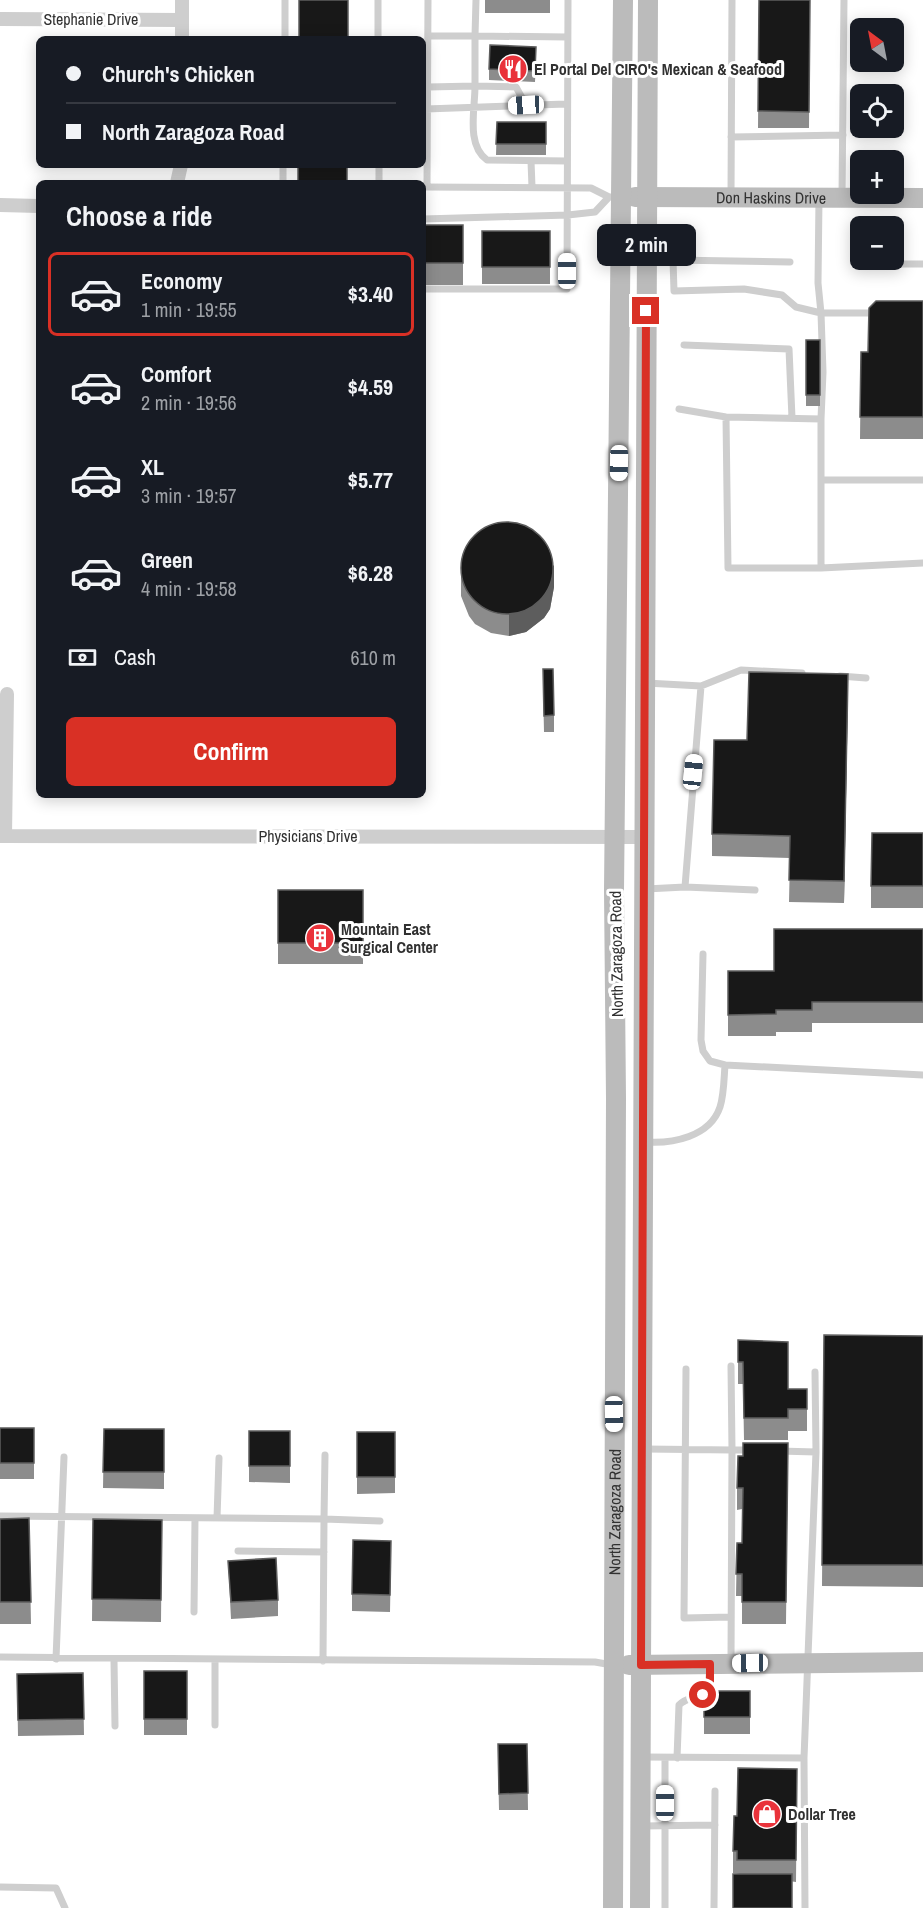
<!DOCTYPE html>
<html lang="en">
<head>
<meta charset="utf-8">
<style>
	:root { --surface:#171b24; --page:#20242c; --text:#f1f3f6; --muted:#9ea1a6; --line:#363941; --accent:#d93025 }
	body { margin:0; font-family:"Archivo Narrow",sans-serif; background:var(--page); color:var(--text); height:100vh; display:flex; flex-direction:column; font-size:22px; white-space:nowrap }
	* { box-sizing:border-box; margin:0 }
	p { font-size:20px; color:var(--muted) }
	.icon { flex:none; width:33px; height:33px; fill:none; stroke:currentColor; stroke-width:2; stroke-linecap:round; stroke-linejoin:round }
	.map { position:relative; flex:1; overflow:hidden }
	.drawer { position:absolute; left:36px; top:180px; width:390px; height:618px; display:flex; flex-direction:column; background:var(--surface); border-radius:9px; box-shadow:0 3px 15px #0003 }
	.drawer>* { flex:none }
	.guide { position:absolute; left:36px; top:36px; width:390px; height:132px; border-radius:9px; box-shadow:0 3px 15px #0003; display:grid; align-content:center; height:132px; padding:0 30px; background:var(--surface) }
	.needle { width:39px; rotate:328deg }
	.fabs { position:absolute; left:850px; top:18px; display:grid; gap:12px }
	.fabs a { display:grid; place-items:center; width:54px; height:54px; border-radius:9px; background:var(--surface); box-shadow:0 3px 15px #0003; font-size:30px }
	.end { position:absolute; width:27px; height:27px; margin:-14px; border:8px solid #d93025; background:#fff; box-shadow:0 0 0 3px #fff }
	.from { border-radius:50% }
	.bubble { position:absolute; height:42px; border-radius:9px; background:var(--surface); box-shadow:0 3px 15px #0003; font-size:20px; font-weight:700; line-height:42px; text-align:center }
	.car { position:absolute; width:18px; height:36px; margin:-18px -9px; border-radius:8px; box-shadow:0 0 4px 2px #0007; background:linear-gradient(#fff 24%,#345 0 40%,#fff 0 76%,#345 0 86%,#fff 0) }
	.guide b { display:flex; align-items:center; gap:21px; height:57px; font-size:22px }
	.guide b+b { border-top:2px solid var(--line) }
	.guide i { width:15px; height:15px; background:var(--text) }
	ul { padding:0; list-style:none }
	li { display:flex; align-items:center; gap:18px; height:84px; margin:0 12px 9px; padding:0 18px; border:3px solid transparent; border-radius:9px }
	li div { flex:1 }
	li b { display:block; font-size:22px }
	li em { font-style:normal; font-weight:700 }
	li.current { border-color:var(--accent) }
	li>.icon { width:54px; height:54px; stroke-width:1.5 }
	h2 { padding:0 30px; font-size:27px; line-height:72px }
	.pay { display:flex; align-items:center; gap:15px; height:66px; padding:0 30px; font-size:22px }
	.pay p { margin-inline-start:auto }
	.primary-button { display:flex; gap:12px; margin-top:auto; padding:12px 30px }
	.primary-button a { flex:1; height:69px; border-radius:9px; background:var(--accent); color:#fff; font-size:24px; font-weight:700; line-height:69px; text-align:center }
	.map>svg:first-child { display:block }
	.lines { fill:none; stroke-linecap:round; stroke-linejoin:round }
	.lane { stroke:#cecece; stroke-width:7 }
	.street { stroke:#cecece; stroke-width:14 }
	.secondary { stroke:#bbb; stroke-width:20 }
	.wall { fill:#8c8c8c }
	.shaded-wall { fill:#5d5d5d }
	.building { fill:#181818; stroke:#5d5d5d; stroke-width:1.5 }
	.route { stroke:#d93025; stroke-width:8 }
	.labels { text-anchor:middle; dominant-baseline:central; stroke-width:6; stroke-linejoin:round; paint-order:stroke }
	.street-label { font-size:16px; fill:#313131; stroke:#fff }
	.poi-label { font-size:16px; font-weight:bold; fill:#313131; stroke:#fff; text-anchor:start }
</style>
</head>
<body>
<div class="map">
<svg width="923" height="1908" viewBox="0 0 923 1908">
	<rect width="100%" height="100%" fill="#fff"/>
	<g class="lines">
		<path class="lane" d="M 378,0 L 378,39
			M 476,0 L 475,36 L 567,37
			M 428,36 L 475,36 L 475,86 L 516,87 L 526,105
			M 285,39 L 285,0
			M 428,87 L 475,86 C 475,110 466,145 487,160 L 567,161
			M 426,109 L 566,104
			M 731,137 L 843,135
			M 531,161 L 532,187
			M 283,183 L 283,165
			M 379,183 L 379,165
			M 423,187 L 591,188 L 609,197 L 619,197
			M 427,187 L 428,0
			M 731,195 L 732,0
			M 842,195 L 844,0
			M 819,199 L 818,283 L 821,313 L 875,313
			M 423,219 L 568,215 L 595,212 L 609,197
			M 790,262 L 673,260 L 674,291 L 744,289 L 782,295 L 796,307 L 821,313 L 823,372 L 821,419 L 821,568 L 923,563
			M 860,264 L 923,264
			M 423,289 L 567,289 L 568,0
			M 684,345 L 789,349 L 792,418
			M 679,409 L 726,417 L 821,419
			M 726,417 L 728,568 L 821,568
			M 821,480 L 923,480
			M 840,676 L 866,678
			M 646,683 L 701,686 L 741,670 L 802,673
			M 685,887 L 701,686
			M 646,889 L 685,887 L 755,890
			M 703,954 L 701,1040 L 703,1051 L 710,1061 L 725,1065
			M 645,1142 C 672,1144 710,1137 720,1107 C 724,1095 724,1078 725,1065 L 923,1075
			M 731,1366 L 732,1450 L 749,1450
			M 686,1369 L 684,1618 L 731,1617
			M 645,1449 L 732,1450 L 731,1661
			M 779,1451 L 816,1452 L 815,1372
			M 325,1455 L 324,1519 L 380,1521
			M 0,1516 L 324,1519 L 323,1661
			M 217,1518 L 219,1458
			M 238,1551 L 324,1552
			M 194,1612 L 195,1518
			M 0,1657 L 595,1662 L 612,1665
			M 56,1659 L 64,1457
			M 114,1660 L 115,1726
			M 215,1725 L 215,1660
			M 643,1757 L 804,1758 L 816,1452
			M 665,1758 L 665,1908
			M 677,1758 L 679,1705 C 688,1696 699,1698 708,1690 L 710,1666
			M 804,1758 L 805,1908
			M 642,1826 L 715,1825
			M 0,1887 L 56,1888 L 65,1908
			M 714,1908 L 715,1791"/>
		<path class="street" d="M 182,0 L 182,39
			M 0,19 L 182,20
			M 177,183 L 181,165
			M 0,205 L 39,206
			M 0,836 L 644,837
			M 5,836 L 7,694"/>
		<g class="secondary">
			<path id="s1" d="M 635,197 L 923,198"/>
			<path d="M 629,1665 L 923,1662"/>
			<path id="s2" d="M 613,1908 L 616,1098 L 614,891 L 623,0"/>
			<path d="M 640,1908 L 648,0"/>
		</g>
	</g>
	<path class="wall" d="M 485,0 L 550,0 L 550,13 L 485,13 Z
		M 759,0 L 810,0 L 809,128 L 758,128 Z
		M 536,58 L 535,82 L 489,80 L 489,69 Z
		M 497,122 L 546,122 L 546,155 L 496,155 Z
		M 423,225 L 463,225 L 463,285 L 423,285 Z
		M 482,231 L 550,231 L 550,284 L 482,284 Z
		M 923,301 L 923,439 L 860,439 L 861,352 L 868,352 Z
		M 806,340 L 820,340 L 820,406 L 806,406 Z
		M 461,575 L 554,587 L 550,609 L 544,618 L 526,632 L 509,636 L 491,633 L 475,624 L 469,616 L 461,596 Z
		M 543,686 L 554,715 L 554,732 L 544,732 Z
		M 848,695 L 844,903 L 789,902 L 790,858 L 712,856 L 712,834 L 747,740 Z
		M 923,833 L 923,908 L 871,908 L 871,886 Z
		M 278,890 L 363,890 L 363,964 L 278,964 Z
		M 923,929 L 923,1023 L 812,1023 L 812,1032 L 776,1032 L 776,1036 L 728,1036 L 728,971 L 774,971 Z
		M 824,1335 L 923,1336 L 923,1587 L 822,1586 Z
		M 738,1340 L 788,1389 L 807,1389 L 807,1431 L 788,1431 L 788,1440 L 744,1440 L 743,1384 L 738,1384 Z
		M 0,1428 L 34,1428 L 34,1479 L 0,1479 Z
		M 104,1429 L 164,1429 L 164,1489 L 103,1488 Z
		M 249,1431 L 290,1431 L 290,1483 L 249,1482 Z
		M 357,1432 L 395,1432 L 395,1493 L 357,1494 Z
		M 788,1443 L 786,1624 L 742,1624 L 742,1596 L 736,1596 L 737,1543 L 742,1543 L 742,1509 L 737,1510 L 737,1488 L 743,1456 Z
		M 29,1518 L 31,1624 L 0,1624 L 0,1519 Z
		M 93,1519 L 162,1520 L 161,1622 L 92,1621 Z
		M 391,1557 L 390,1612 L 352,1611 L 352,1594 Z
		M 228,1561 L 278,1600 L 278,1616 L 231,1619 Z
		M 144,1671 L 187,1671 L 187,1735 L 144,1735 Z
		M 83,1673 L 84,1735 L 18,1736 L 17,1674 Z
		M 704,1691 L 750,1691 L 750,1734 L 704,1734 Z
		M 527,1744 L 528,1810 L 499,1810 L 498,1761 Z
		M 797,1769 L 796,1882 L 733,1873 L 733,1851 L 737,1816 Z"/>
	<path class="shaded-wall" d="M 554,565 L 554,587 L 550,609 L 544,618 L 526,632 L 509,636 L 509,614 Z
		M 848,674 L 848,695 L 844,903 L 844,881 Z"/>
	<path class="building" d="M 299,0 L 348,0 L 348,39 L 299,39 Z
		M 759,0 L 810,0 L 809,112 L 758,111 Z
		M 490,45 L 536,47 L 535,71 L 489,69 Z
		M 497,122 L 546,122 L 546,144 L 496,144 Z
		M 298,165 L 347,165 L 347,183 L 298,183 Z
		M 423,225 L 463,225 L 463,263 L 423,263 Z
		M 482,231 L 550,231 L 550,267 L 482,267 Z
		M 876,301 L 923,301 L 923,417 L 860,417 L 861,352 L 868,352 L 869,308 Z
		M 806,340 L 820,340 L 820,395 L 806,395 Z
		M461 568a46 46 0 1 1 92 0a46 46 0 1 1-92 0Z
		M 543,669 L 553,669 L 554,715 L 544,716 Z
		M 749,672 L 848,674 L 844,881 L 789,880 L 790,836 L 712,834 L 714,740 L 747,740 Z
		M 872,833 L 923,833 L 923,886 L 871,886 Z
		M 278,890 L 363,890 L 363,943 L 278,943 Z
		M 774,929 L 923,929 L 923,1002 L 812,1002 L 812,1010 L 776,1010 L 776,1014 L 728,1015 L 728,971 L 774,971 Z
		M 824,1335 L 923,1336 L 923,1565 L 822,1565 Z
		M 738,1340 L 788,1342 L 788,1389 L 807,1389 L 807,1409 L 788,1409 L 788,1418 L 744,1418 L 743,1362 L 738,1362 Z
		M 0,1428 L 34,1428 L 34,1463 L 0,1463 Z
		M 104,1429 L 164,1429 L 164,1472 L 103,1472 Z
		M 249,1431 L 290,1431 L 290,1466 L 249,1466 Z
		M 357,1432 L 395,1432 L 395,1477 L 357,1477 Z
		M 743,1443 L 788,1443 L 786,1602 L 742,1602 L 742,1574 L 736,1574 L 737,1543 L 742,1543 L 743,1488 L 737,1488 L 738,1456 L 743,1456 Z
		M 29,1518 L 31,1602 L 0,1602 L 0,1519 Z
		M 93,1519 L 162,1520 L 161,1600 L 92,1599 Z
		M 353,1540 L 391,1541 L 390,1595 L 352,1594 Z
		M 276,1558 L 278,1600 L 231,1602 L 228,1561 Z
		M 144,1671 L 187,1671 L 187,1719 L 144,1719 Z
		M 83,1673 L 84,1719 L 18,1720 L 17,1674 Z
		M 704,1691 L 750,1691 L 750,1717 L 704,1717 Z
		M 498,1744 L 527,1744 L 528,1793 L 499,1794 Z
		M 738,1768 L 797,1769 L 796,1860 L 737,1860 L 737,1851 L 733,1851 L 734,1816 L 737,1816 Z
		M 733,1874 L 792,1874 L 792,1908 L 733,1908 Z"/>
	<g class="lines">
		<path class="route" d="M 646,311 L 641,1665 L 710,1664 L 710,1684 L 703,1695"/>
	</g>
	<defs>
		<g id="restaurant-disc" transform="scale(1.5)"><circle r="9.5" fill="#e9323a" stroke="#fff"/><path d="M-5-6h1v4h1v-4h1v4h1v-4h1v5L-1.5 .5V6h-2V.5L-5-1ZM5-6V6H3V1.5H1.5Q1.5-4 5-6Z" fill="#fff"/></g>
		<g id="building-disc" transform="scale(1.5)"><circle r="9.5" fill="#e9323a" stroke="#fff"/><path d="M-4-6H4V6H1V3H-1V6H-4ZM-2.5-4.3h1.7v1.8h-1.7ZM.8-4.3h1.7v1.8H.8ZM-2.5-1h1.7V.8h-1.7ZM.8-1h1.7V.8H.8Z" fill="#fff"/></g>
		<g id="shop-disc" transform="scale(1.5)"><circle r="9.5" fill="#e9323a" stroke="#fff"/><path d="M-5-2.5h2.3a2.7 3.5 0 0 1 5.4 0H5L5.5 6h-11ZM-1.5-2.5h3a1.5 2.3 0 0 0-3 0Z" fill="#fff"/></g>
	</defs>
	<g fill-rule="evenodd">
		<use href="#restaurant-disc" x="513" y="69"/>
		<use href="#building-disc" x="320" y="938"/>
		<use href="#shop-disc" x="767" y="1814"/>
	</g>
	<g class="labels">
		<g class="street-label">
			<text x="91" y="19">Stephanie Drive</text>
			<text stroke="none"><textPath href="#s1" startOffset="136">Don Haskins Drive</textPath></text>
			<text x="308" y="836">Physicians Drive</text>
			<text transform="translate(616 954) rotate(-91)">North Zaragoza Road</text>
			<text stroke="none"><textPath href="#s2" startOffset="396">North Zaragoza Road</textPath></text>
		</g>
		<g class="poi-label">
			<text x="534" y="69">El Portal Del CIRO's Mexican &amp; Seafood</text>
			<text x="341" y="929">Mountain East<tspan x="341" dy="18">Surgical Center</tspan></text>
			<text x="788" y="1814">Dollar Tree</text>
		</g>
	</g>
</svg>
<div class="fabs">
<a><svg class="needle" viewBox="-14 -14 28 28"><path d="M0-13l5 13h-10z" fill="#e53935"/><path d="M0 13l5-13h-10z" fill="#9ea1a6"/></svg></a>
<a><svg class="icon" aria-label="locate" viewBox="0 0 24 24"><circle cx="12" cy="12" r="6"/><path d="M12 2v4M12 18v4M2 12h4M18 12h4"/></svg></a>
<a>+</a>
<a>−</a>
</div>
<i class="end from" style="left:703px;top:1695px"></i>
<i class="end" style="left:646px;top:311px"></i>
<div class="bubble" style="left:597px;top:224px;width:99px">2 min</div>
<i class="car" style="left:526px;top:105px;rotate:267deg"></i>
<i class="car" style="left:567px;top:271px;rotate:0deg"></i>
<i class="car" style="left:619px;top:463px;rotate:181deg"></i>
<i class="car" style="left:693px;top:772px;rotate:6deg"></i>
<i class="car" style="left:614px;top:1414px;rotate:179deg"></i>
<i class="car" style="left:750px;top:1663px;rotate:269deg"></i>
<i class="car" style="left:665px;top:1803px;rotate:0deg"></i>
<div class="guide">
<b><i class="from"></i>Church's Chicken</b>
<b><i></i>North Zaragoza Road</b>
</div>
<section class="drawer">
<h2>Choose a ride</h2>
<ul>
<li class="current"><svg class="icon" aria-label="car" viewBox="0 0 24 24"><path d="M5 17H2v-5l4-1 3-4h7l3 4 3 1v5h-3M9 17h6M6 11h13"/><circle cx="7" cy="17" r="2"/><circle cx="17" cy="17" r="2"/></svg><div><b>Economy</b><p>1 min · 19:55</p></div><em>$3.40</em></li>
<li><svg class="icon" aria-label="car" viewBox="0 0 24 24"><path d="M5 17H2v-5l4-1 3-4h7l3 4 3 1v5h-3M9 17h6M6 11h13"/><circle cx="7" cy="17" r="2"/><circle cx="17" cy="17" r="2"/></svg><div><b>Comfort</b><p>2 min · 19:56</p></div><em>$4.59</em></li>
<li><svg class="icon" aria-label="car" viewBox="0 0 24 24"><path d="M5 17H2v-5l4-1 3-4h7l3 4 3 1v5h-3M9 17h6M6 11h13"/><circle cx="7" cy="17" r="2"/><circle cx="17" cy="17" r="2"/></svg><div><b>XL</b><p>3 min · 19:57</p></div><em>$5.77</em></li>
<li><svg class="icon" aria-label="car" viewBox="0 0 24 24"><path d="M5 17H2v-5l4-1 3-4h7l3 4 3 1v5h-3M9 17h6M6 11h13"/><circle cx="7" cy="17" r="2"/><circle cx="17" cy="17" r="2"/></svg><div><b>Green</b><p>4 min · 19:58</p></div><em>$6.28</em></li>
</ul>
<div class="pay"><svg class="icon" aria-label="cash" viewBox="0 0 24 24"><path d="M3 7h18v10H3z"/><circle cx="12" cy="12" r="2"/></svg>Cash<p>610 m</p></div>
<div class="primary-button"><a>Confirm</a></div>
</section>
</div>
</body>
</html>
